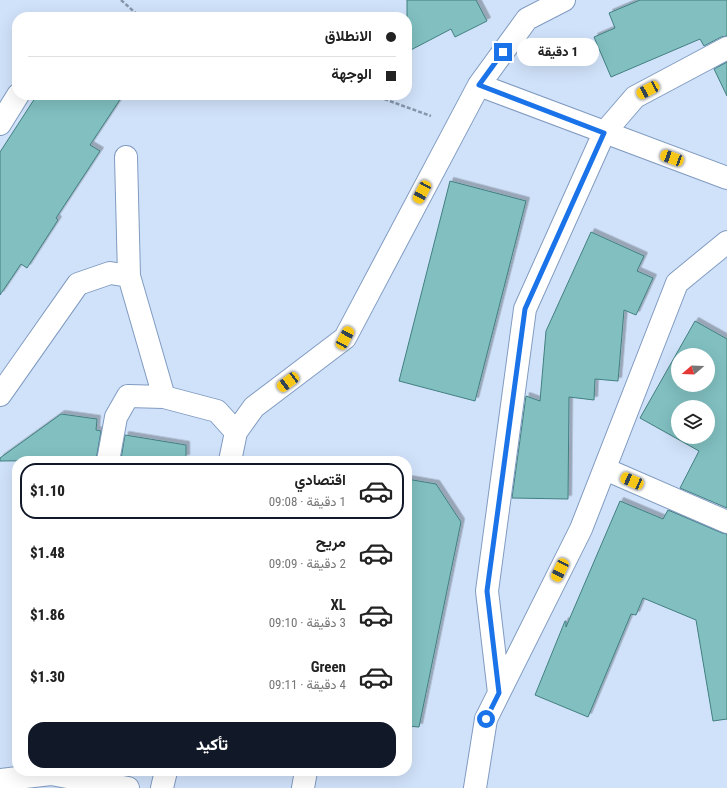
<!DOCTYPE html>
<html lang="ar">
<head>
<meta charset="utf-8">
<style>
	:root { --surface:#fff; --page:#f2f2f2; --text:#222; --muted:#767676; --line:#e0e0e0; --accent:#111827 }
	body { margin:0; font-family:"Roboto Condensed",Vazirmatn,sans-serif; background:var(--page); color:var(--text); direction:rtl; height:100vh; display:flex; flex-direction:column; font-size:15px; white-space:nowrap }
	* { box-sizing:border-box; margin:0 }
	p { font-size:13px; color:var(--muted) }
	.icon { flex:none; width:22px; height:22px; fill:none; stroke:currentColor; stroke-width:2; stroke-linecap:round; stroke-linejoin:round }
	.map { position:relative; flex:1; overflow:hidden; direction:ltr }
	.panel { position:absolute; left:12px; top:456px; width:400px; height:320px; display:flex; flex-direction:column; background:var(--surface); border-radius:16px; box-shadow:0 4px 16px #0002; direction:rtl }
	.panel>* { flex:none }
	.banner { position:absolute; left:12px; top:12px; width:400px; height:88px; border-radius:16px; box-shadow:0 4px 16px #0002; direction:rtl; display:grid; align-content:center; height:88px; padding:0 16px; background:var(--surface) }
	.needle { width:26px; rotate:251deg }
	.buttons { position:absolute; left:671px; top:348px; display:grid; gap:8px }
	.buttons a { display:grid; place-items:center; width:44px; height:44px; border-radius:50%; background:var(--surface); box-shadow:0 4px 16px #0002; font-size:20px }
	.end { position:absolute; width:18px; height:18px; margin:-9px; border:5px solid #1a73e8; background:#fff; box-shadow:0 0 0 2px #fff }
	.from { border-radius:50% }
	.bubble { position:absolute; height:28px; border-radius:14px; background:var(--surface); box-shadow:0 4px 16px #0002; font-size:13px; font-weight:800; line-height:28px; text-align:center; direction:rtl }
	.car { position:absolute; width:12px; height:24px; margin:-12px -6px; border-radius:5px; box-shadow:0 0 3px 1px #0007; background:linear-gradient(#f5c518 24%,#345 0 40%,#f5c518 0 76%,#345 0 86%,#f5c518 0) }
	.banner b { display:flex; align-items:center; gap:14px; height:38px; font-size:15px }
	.banner b+b { border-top:1px solid var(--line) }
	.banner i { width:10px; height:10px; background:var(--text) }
	ul { padding:7px 0 0; list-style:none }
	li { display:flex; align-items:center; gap:12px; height:56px; margin:0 8px 6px; padding:0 8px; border:2px solid transparent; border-radius:16px }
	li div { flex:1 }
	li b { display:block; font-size:15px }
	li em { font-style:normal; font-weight:800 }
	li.current { border-color:var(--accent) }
	li>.icon { width:36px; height:36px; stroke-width:1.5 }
	.primary-button { display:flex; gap:8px; margin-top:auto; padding:8px 16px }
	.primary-button a { flex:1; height:46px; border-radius:16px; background:var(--accent); color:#fff; font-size:16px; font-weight:800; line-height:46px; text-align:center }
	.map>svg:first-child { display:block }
	.building { fill:#81bfc0; stroke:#427f80; fill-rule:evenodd; filter:url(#shadow) }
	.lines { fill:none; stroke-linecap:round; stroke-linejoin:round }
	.minor-casing { stroke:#809bc1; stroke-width:24 }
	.path { stroke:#8796aa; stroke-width:2.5; stroke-dasharray:4 2; stroke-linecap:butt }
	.minor { stroke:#fff; stroke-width:22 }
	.route { stroke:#1a73e8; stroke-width:5 }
</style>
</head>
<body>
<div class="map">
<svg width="727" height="788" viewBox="0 0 727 788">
	<defs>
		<filter id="shadow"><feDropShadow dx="3.5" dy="-3.5" stdDeviation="0" flood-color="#0004"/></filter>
	</defs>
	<rect width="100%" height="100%" fill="#d0e2fa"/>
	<path class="building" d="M 407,0 L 476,0 L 487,21 L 455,37 L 451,29 L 407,52 Z
		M 640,0 L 727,0 L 727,36 L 721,37 L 704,46 L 700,39 L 611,77 L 594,37 L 615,28 L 609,13 Z
		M 727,62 L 727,96 L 714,69 Z
		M 37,95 L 123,95 L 90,145 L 100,151 L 56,218 L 58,220 L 27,268 L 21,264 L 0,295 L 0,152 Z
		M 450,181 L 526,201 L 475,401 L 399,381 Z
		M 591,232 L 644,256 L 637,271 L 653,278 L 636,315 L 624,310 L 618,381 L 595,379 L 594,400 L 569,397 L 568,499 L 512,498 L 526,396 L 540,401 L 546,331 Z
		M 695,321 L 727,339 L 727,508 L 680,488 L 699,451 L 640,418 ZM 678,355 L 708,355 L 708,385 L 678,385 ZM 678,407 L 708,407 L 708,437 L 678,437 Z
		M 61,414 L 97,419 L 96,430 L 101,431 L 96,460 L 0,461 L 0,458 Z
		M 125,435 L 186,445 L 186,458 L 121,459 Z
		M 407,479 L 436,484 L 461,522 L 419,727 L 407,726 Z
		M 620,501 L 663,519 L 668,510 L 722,533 L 727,534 L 727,719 L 713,721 L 696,620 L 643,598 L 636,615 L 631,614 L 588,717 L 535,695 L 565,621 L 566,621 L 566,627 Z"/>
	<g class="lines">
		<g class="minor-casing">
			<path id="minor" d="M 479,85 L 727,178
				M 0,124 L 18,95
				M 126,157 L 129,276 L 164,397
				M 0,395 L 78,284 L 110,273 L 129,276
				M 108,461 L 116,417 L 128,396 L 164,397 L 217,411 L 236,432
				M 230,461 L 236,432 L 254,407 L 345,338 L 479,85 L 527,19 L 564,0
				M 605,469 L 727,522
				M 499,693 L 487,591 L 525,309 L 604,133 L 635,97 L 727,48
				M 0,780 L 51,774 L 128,788
				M 162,788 L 166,771
				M 303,788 L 306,771
				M 475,788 L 486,719 L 581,529 L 677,283 L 727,242"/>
		</g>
		<path class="path" d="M 121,0 L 140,17
			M 373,95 L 431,116"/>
		<use href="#minor" class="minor"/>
	</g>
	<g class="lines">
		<path class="route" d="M 486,719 L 499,693 L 487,591 L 525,309 L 604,133 L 479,85 L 503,52"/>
	</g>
</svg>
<div class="buttons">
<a><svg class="needle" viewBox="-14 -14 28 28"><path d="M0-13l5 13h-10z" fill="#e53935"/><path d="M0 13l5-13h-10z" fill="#767676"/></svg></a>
<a><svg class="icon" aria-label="layers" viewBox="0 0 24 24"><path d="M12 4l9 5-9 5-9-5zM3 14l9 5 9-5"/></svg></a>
</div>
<i class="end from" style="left:486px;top:719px"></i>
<i class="end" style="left:503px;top:52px"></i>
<div class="bubble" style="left:517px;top:38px;width:82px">1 دقيقة</div>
<i class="car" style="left:648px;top:90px;rotate:242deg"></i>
<i class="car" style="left:672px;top:158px;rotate:290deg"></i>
<i class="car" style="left:422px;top:192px;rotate:208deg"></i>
<i class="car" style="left:345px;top:338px;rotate:28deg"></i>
<i class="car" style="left:288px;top:382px;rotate:233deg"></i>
<i class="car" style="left:632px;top:481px;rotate:294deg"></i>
<i class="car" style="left:560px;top:570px;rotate:206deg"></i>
<div class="banner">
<b><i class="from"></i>الانطلاق</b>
<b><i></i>الوجهة</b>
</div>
<section class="panel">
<ul>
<li class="current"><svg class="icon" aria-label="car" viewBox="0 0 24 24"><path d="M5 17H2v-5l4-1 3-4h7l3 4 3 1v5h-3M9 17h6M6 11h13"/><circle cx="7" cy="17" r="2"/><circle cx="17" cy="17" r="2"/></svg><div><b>اقتصادي</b><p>1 دقيقة · 09:08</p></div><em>$1.10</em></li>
<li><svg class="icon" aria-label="car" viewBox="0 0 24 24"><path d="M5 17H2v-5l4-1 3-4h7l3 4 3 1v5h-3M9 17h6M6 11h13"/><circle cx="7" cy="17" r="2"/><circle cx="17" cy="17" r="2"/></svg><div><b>مريح</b><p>2 دقيقة · 09:09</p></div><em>$1.48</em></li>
<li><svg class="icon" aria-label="car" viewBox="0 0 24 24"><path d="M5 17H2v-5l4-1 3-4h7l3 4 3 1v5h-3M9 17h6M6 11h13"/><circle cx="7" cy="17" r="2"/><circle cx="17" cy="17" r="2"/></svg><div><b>XL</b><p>3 دقيقة · 09:10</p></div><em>$1.86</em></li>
<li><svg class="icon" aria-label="car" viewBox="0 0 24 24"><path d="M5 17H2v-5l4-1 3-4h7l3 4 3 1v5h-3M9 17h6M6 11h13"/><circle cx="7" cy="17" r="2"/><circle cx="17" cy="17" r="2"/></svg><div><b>Green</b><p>4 دقيقة · 09:11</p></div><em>$1.30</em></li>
</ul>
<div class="primary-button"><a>تأكيد</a></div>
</section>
</div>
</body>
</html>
